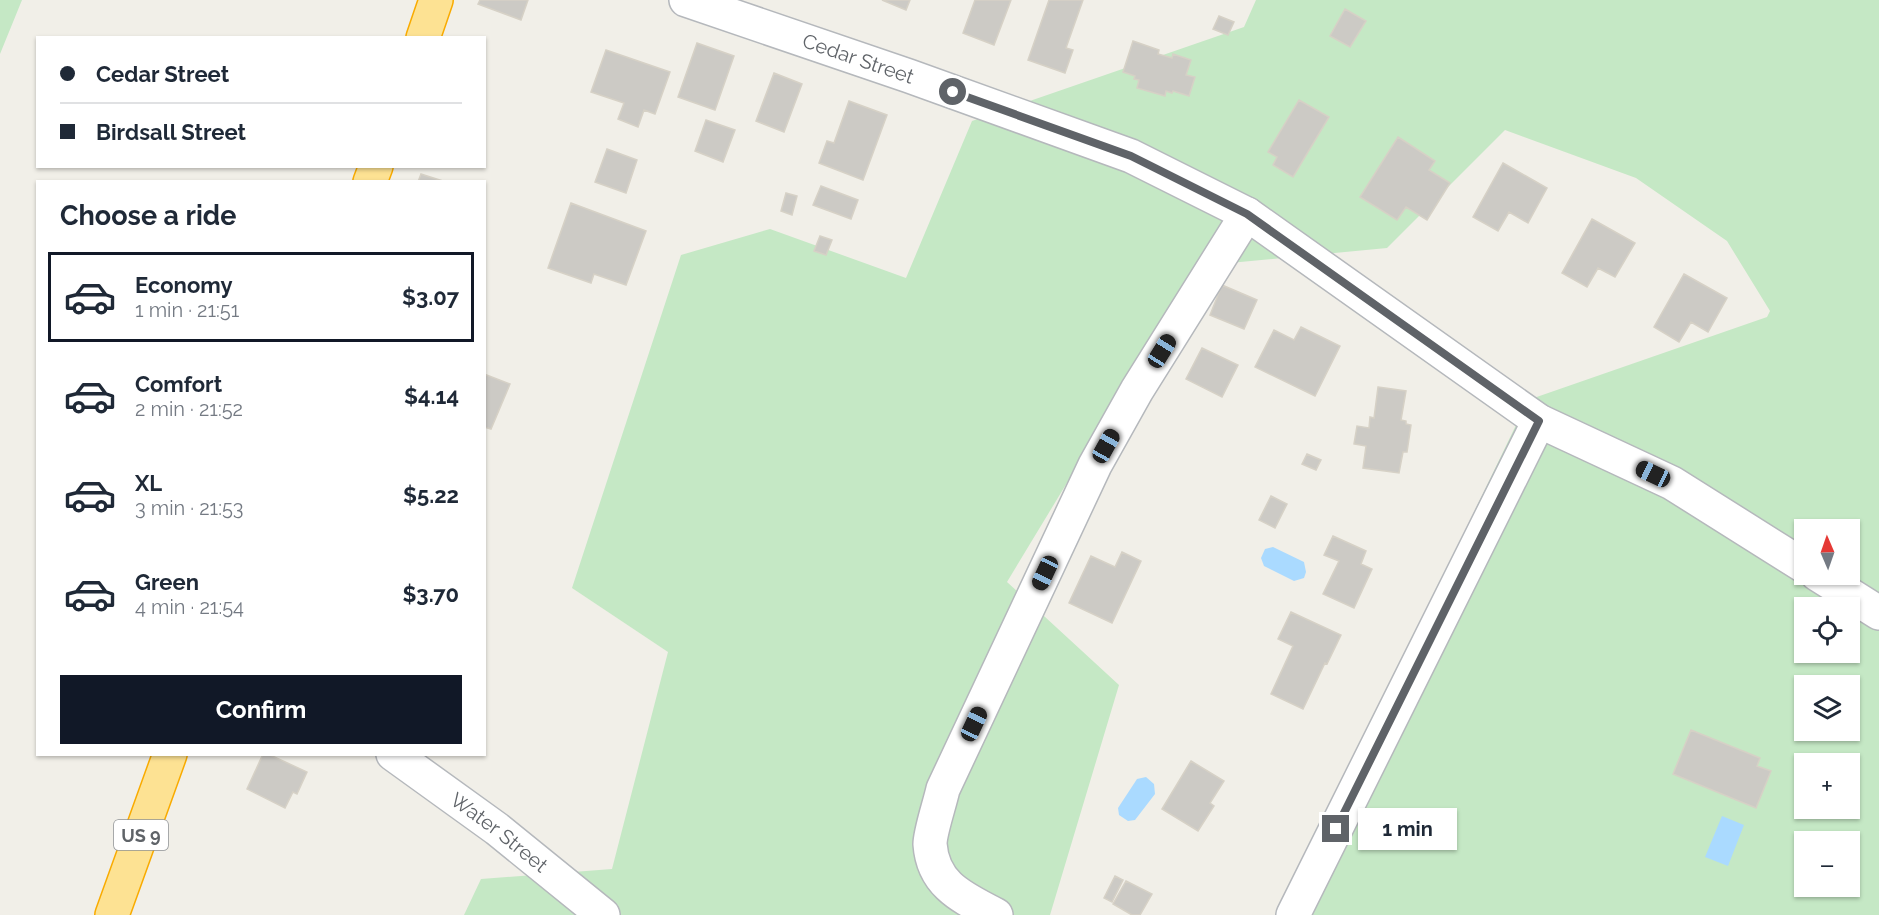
<!DOCTYPE html>
<html lang="en">
<head>
<meta charset="utf-8">
<style>
	:root { --surface:#fff; --page:#f2f2f3; --text:#1f2937; --muted:#747a83; --line:#e0e1e3; --accent:#111827 }
	body { margin:0; font-family:Raleway,sans-serif; background:var(--page); color:var(--text); height:100vh; display:flex; flex-direction:column; font-size:22px; white-space:nowrap }
	* { box-sizing:border-box; margin:0 }
	p { font-size:20px; color:var(--muted) }
	.icon { flex:none; width:33px; height:33px; fill:none; stroke:currentColor; stroke-width:2; stroke-linecap:round; stroke-linejoin:round }
	.map { position:relative; flex:1; overflow:hidden }
	.sheet { position:absolute; left:36px; top:180px; width:450px; height:576px; display:flex; flex-direction:column; background:var(--surface); border-radius:0px; box-shadow:0 2px 4px #0004 }
	.sheet>* { flex:none }
	.banner { position:absolute; left:36px; top:36px; width:450px; height:132px; border-radius:0px; box-shadow:0 2px 4px #0004; display:grid; align-content:center; height:132px; padding:0 24px; background:var(--surface) }
	.needle { width:39px; rotate:358deg }
	.controls { position:absolute; left:1794px; top:519px; display:grid; gap:12px }
	.controls a { display:grid; place-items:center; width:66px; height:66px; border-radius:0px; background:var(--surface); box-shadow:0 2px 4px #0004; font-size:30px }
	.end { position:absolute; width:27px; height:27px; margin:-14px; border:8px solid #5f6368; background:#fff; box-shadow:0 0 0 3px #fff }
	.from { border-radius:50% }
	.bubble { position:absolute; height:42px; border-radius:0px; background:var(--surface); box-shadow:0 2px 4px #0004; font-size:20px; font-weight:700; line-height:42px; text-align:center }
	.car { position:absolute; width:18px; height:36px; margin:-18px -9px; border-radius:8px; box-shadow:0 0 4px 2px #0007; background:linear-gradient(#222 24%,#8ab4d8 0 40%,#222 0 76%,#8ab4d8 0 86%,#222 0) }
	.banner b { display:flex; align-items:center; gap:21px; height:57px; font-size:22px }
	.banner b+b { border-top:2px solid var(--line) }
	.banner i { width:15px; height:15px; background:var(--text) }
	ul { padding:0; list-style:none }
	li { display:flex; align-items:center; gap:18px; height:90px; margin:0 12px 9px; padding:0 12px; border:3px solid transparent; border-radius:0px }
	li div { flex:1 }
	li b { display:block; font-size:22px }
	li em { font-style:normal; font-weight:700 }
	li.active { border-color:var(--accent) }
	li>.icon { width:54px; height:54px; stroke-width:1.5 }
	h2 { padding:0 24px; font-size:27px; line-height:72px }
	.cta { display:flex; gap:12px; margin-top:auto; padding:12px 24px }
	.cta a { flex:1; height:69px; border-radius:0px; background:var(--accent); color:#fff; font-size:24px; font-weight:700; line-height:69px; text-align:center }
	.map>svg:first-child { display:block }
	.green { fill:#c5e8c5; fill-rule:evenodd }
	.water { fill:#aadaff }
	.building { fill:#cccac5; stroke:#d6d1c6; stroke-width:1.5 }
	.lines { fill:none; stroke-linecap:round; stroke-linejoin:round }
	.minor-casing { stroke:#b5b8bc; stroke-width:36 }
	.highway-casing { stroke:#f9ab00; stroke-width:36 }
	.minor { stroke:#fff; stroke-width:33 }
	.highway { stroke:#fde293; stroke-width:33 }
	.route { stroke:#5f6368; stroke-width:8 }
	.labels { text-anchor:middle; dominant-baseline:central; stroke-width:4.5; stroke-linejoin:round; paint-order:stroke }
	.shield { fill:#fff; stroke:#8f9295; stroke-width:1.5 }
	.shield-label { font-size:18px; font-weight:bold; fill:#5f6368 }
	.street-label { font-size:20px; fill:#5f6368; stroke:#fff }
</style>
</head>
<body>
<div class="map">
<svg width="1879" height="915" viewBox="0 0 1879 915">
	<rect width="100%" height="100%" fill="#f1efe8"/>
	<path class="green" d="M 0,0 L 22,0 L 0,54 Z
		M 1256,0 L 1879,0 L 1879,915 L 1280,915 L 1528,400 L 1767,317 L 1770,311 L 1727,241 L 1636,178 L 1505,130 L 1387,248 L 1198,266 L 1007,582 L 1119,685 L 1050,915 L 464,915 L 481,879 L 612,869 L 668,652 L 572,588 L 681,255 L 770,229 L 906,278 L 972,121 L 1244,27 ZM 1804,530 L 1850,530 L 1850,574 L 1804,574 ZM 1804,608 L 1850,608 L 1850,652 L 1804,652 ZM 1804,686 L 1850,686 L 1850,730 L 1804,730 ZM 1804,764 L 1850,764 L 1850,808 L 1804,808 ZM 1804,842 L 1850,842 L 1850,886 L 1804,886 Z"/>
	<path class="water" d="M 1273,547 L 1304,562 L 1306,572 L 1304,578 L 1294,581 L 1264,566 L 1261,558 L 1265,549 Z
		M 1146,777 L 1154,784 L 1155,794 L 1135,820 L 1128,821 L 1119,815 L 1118,808 L 1137,779 Z
		M 1722,816 L 1744,825 L 1728,866 L 1705,857 Z"/>
	<path class="building" d="M 480,0 L 528,0 L 521,20 L 478,4 Z
		M 882,0 L 910,0 L 906,10 Z
		M 975,0 L 1011,0 L 994,45 L 963,33 Z
		M 1049,0 L 1083,0 L 1066,48 L 1073,50 L 1065,73 L 1028,60 Z
		M 1345,9 L 1366,21 L 1350,47 L 1330,36 Z
		M 1219,16 L 1234,22 L 1228,35 L 1213,29 Z
		M 1133,41 L 1159,50 L 1158,54 L 1172,58 L 1173,54 L 1191,60 L 1186,75 L 1195,77 L 1189,96 L 1173,91 L 1172,93 L 1166,91 L 1165,96 L 1137,88 L 1139,80 L 1134,79 L 1135,76 L 1123,72 Z
		M 697,43 L 734,56 L 715,110 L 678,97 Z
		M 606,50 L 670,72 L 655,114 L 644,110 L 638,127 L 618,119 L 624,103 L 591,92 Z
		M 774,73 L 802,84 L 784,132 L 756,121 Z
		M 1299,100 L 1329,117 L 1293,177 L 1273,165 L 1277,157 L 1268,152 Z
		M 849,101 L 887,115 L 863,180 L 819,163 L 827,141 L 834,143 Z
		M 706,120 L 735,130 L 723,162 L 695,151 Z
		M 1398,137 L 1435,161 L 1429,170 L 1450,183 L 1427,220 L 1406,207 L 1397,220 L 1360,197 Z
		M 607,149 L 637,160 L 626,193 L 595,182 Z
		M 1503,163 L 1547,188 L 1528,223 L 1509,212 L 1498,231 L 1473,217 Z
		M 421,174 L 446,182 L 418,182 Z
		M 821,186 L 858,200 L 851,219 L 813,205 Z
		M 786,193 L 797,196 L 792,215 L 781,211 Z
		M 571,203 L 646,231 L 626,285 L 594,274 L 591,283 L 548,268 Z
		M 1592,219 L 1635,243 L 1615,277 L 1598,268 L 1587,287 L 1562,273 Z
		M 820,236 L 832,240 L 826,255 L 814,251 Z
		M 1684,274 L 1727,298 L 1708,332 L 1691,322 L 1679,342 L 1654,327 Z
		M 1222,285 L 1257,300 L 1244,329 L 1210,315 Z
		M 1301,327 L 1340,346 L 1315,396 L 1255,367 L 1274,330 L 1294,340 Z
		M 1202,348 L 1238,365 L 1222,397 L 1186,379 Z
		M 484,374 L 510,384 L 491,429 L 484,427 Z
		M 1378,387 L 1406,391 L 1401,420 L 1406,421 L 1406,424 L 1411,425 L 1407,452 L 1403,452 L 1399,473 L 1363,468 L 1366,446 L 1354,444 L 1357,426 L 1369,428 L 1370,417 L 1374,418 Z
		M 1307,454 L 1321,460 L 1316,470 L 1302,464 Z
		M 1271,496 L 1287,504 L 1275,528 L 1259,520 Z
		M 1333,536 L 1366,551 L 1361,564 L 1372,569 L 1354,608 L 1323,594 L 1339,561 L 1324,555 Z
		M 1122,552 L 1141,561 L 1112,623 L 1069,603 L 1091,556 L 1115,567 Z
		M 1291,612 L 1341,635 L 1327,664 L 1325,663 L 1303,709 L 1271,694 L 1293,646 L 1278,639 Z
		M 1691,730 L 1760,758 L 1757,766 L 1771,771 L 1756,808 L 1673,774 Z
		M 263,754 L 268,754 L 307,772 L 297,794 L 293,792 L 285,808 L 247,789 Z
		M 1191,761 L 1224,781 L 1210,803 L 1214,806 L 1198,831 L 1162,809 Z
		M 1115,876 L 1123,880 L 1112,902 L 1104,898 Z
		M 1126,881 L 1152,894 L 1140,915 L 1132,915 L 1113,904 Z"/>
	<g class="lines">
		<g class="minor-casing">
			<g id="minor">
				<path id="s1" d="M 686,0 L 909,76 L 1131,156 L 1247,214 L 1539,421 L 1672,483 L 1804,566"/>
				<path d="M 1817,574 L 1879,613"/>
				<path id="s2" d="M 393,754 L 497,829 L 603,915"/>
				<path d="M 996,915 C 964,898 933,886 930,844 C 930,832 940,803 943,789 L 1095,465 L 1137,390 L 1247,214"/>
				<path d="M 1293,915 L 1539,421"/>
			</g>
		</g>
		<g class="highway-casing">
			<path id="highway" d="M 423,38 L 436,0
				M 370,182 L 376,166
				M 112,915 L 170,754"/>
		</g>
		<use href="#minor" class="minor"/>
		<use href="#highway" class="highway"/>
	</g>
	<g class="lines">
		<path class="route" d="M 953,92 L 1131,156 L 1247,214 L 1539,421 L 1336,829"/>
	</g>
	<g class="labels">
		<rect class="shield" x="114" y="820" width="54" height="30" rx="4.5"/>
		<g class="shield-label">
			<text x="141" y="835">US 9</text>
		</g>
		<g class="street-label">
			<text stroke="none"><textPath href="#s1" startOffset="182">Cedar Street</textPath></text>
			<text stroke="none"><textPath href="#s2" startOffset="132">Water Street</textPath></text>
		</g>
	</g>
</svg>
<div class="controls">
<a><svg class="needle" viewBox="-14 -14 28 28"><path d="M0-13l5 13h-10z" fill="#e53935"/><path d="M0 13l5-13h-10z" fill="#747a83"/></svg></a>
<a><svg class="icon" aria-label="locate" viewBox="0 0 24 24"><circle cx="12" cy="12" r="6"/><path d="M12 2v4M12 18v4M2 12h4M18 12h4"/></svg></a>
<a><svg class="icon" aria-label="layers" viewBox="0 0 24 24"><path d="M12 4l9 5-9 5-9-5zM3 14l9 5 9-5"/></svg></a>
<a>+</a>
<a>−</a>
</div>
<i class="end from" style="left:953px;top:92px"></i>
<i class="end" style="left:1336px;top:829px"></i>
<div class="bubble" style="left:1358px;top:808px;width:99px">1 min</div>
<i class="car" style="left:1162px;top:351px;rotate:32deg"></i>
<i class="car" style="left:1106px;top:446px;rotate:29deg"></i>
<i class="car" style="left:1653px;top:474px;rotate:295deg"></i>
<i class="car" style="left:1045px;top:573px;rotate:205deg"></i>
<i class="car" style="left:974px;top:724px;rotate:25deg"></i>
<div class="banner">
<b><i class="from"></i>Cedar Street</b>
<b><i></i>Birdsall Street</b>
</div>
<section class="sheet">
<h2>Choose a ride</h2>
<ul>
<li class="active"><svg class="icon" aria-label="car" viewBox="0 0 24 24"><path d="M5 17H2v-5l4-1 3-4h7l3 4 3 1v5h-3M9 17h6M6 11h13"/><circle cx="7" cy="17" r="2"/><circle cx="17" cy="17" r="2"/></svg><div><b>Economy</b><p>1 min · 21:51</p></div><em>$3.07</em></li>
<li><svg class="icon" aria-label="car" viewBox="0 0 24 24"><path d="M5 17H2v-5l4-1 3-4h7l3 4 3 1v5h-3M9 17h6M6 11h13"/><circle cx="7" cy="17" r="2"/><circle cx="17" cy="17" r="2"/></svg><div><b>Comfort</b><p>2 min · 21:52</p></div><em>$4.14</em></li>
<li><svg class="icon" aria-label="car" viewBox="0 0 24 24"><path d="M5 17H2v-5l4-1 3-4h7l3 4 3 1v5h-3M9 17h6M6 11h13"/><circle cx="7" cy="17" r="2"/><circle cx="17" cy="17" r="2"/></svg><div><b>XL</b><p>3 min · 21:53</p></div><em>$5.22</em></li>
<li><svg class="icon" aria-label="car" viewBox="0 0 24 24"><path d="M5 17H2v-5l4-1 3-4h7l3 4 3 1v5h-3M9 17h6M6 11h13"/><circle cx="7" cy="17" r="2"/><circle cx="17" cy="17" r="2"/></svg><div><b>Green</b><p>4 min · 21:54</p></div><em>$3.70</em></li>
</ul>
<div class="cta"><a>Confirm</a></div>
</section>
</div>
</body>
</html>
